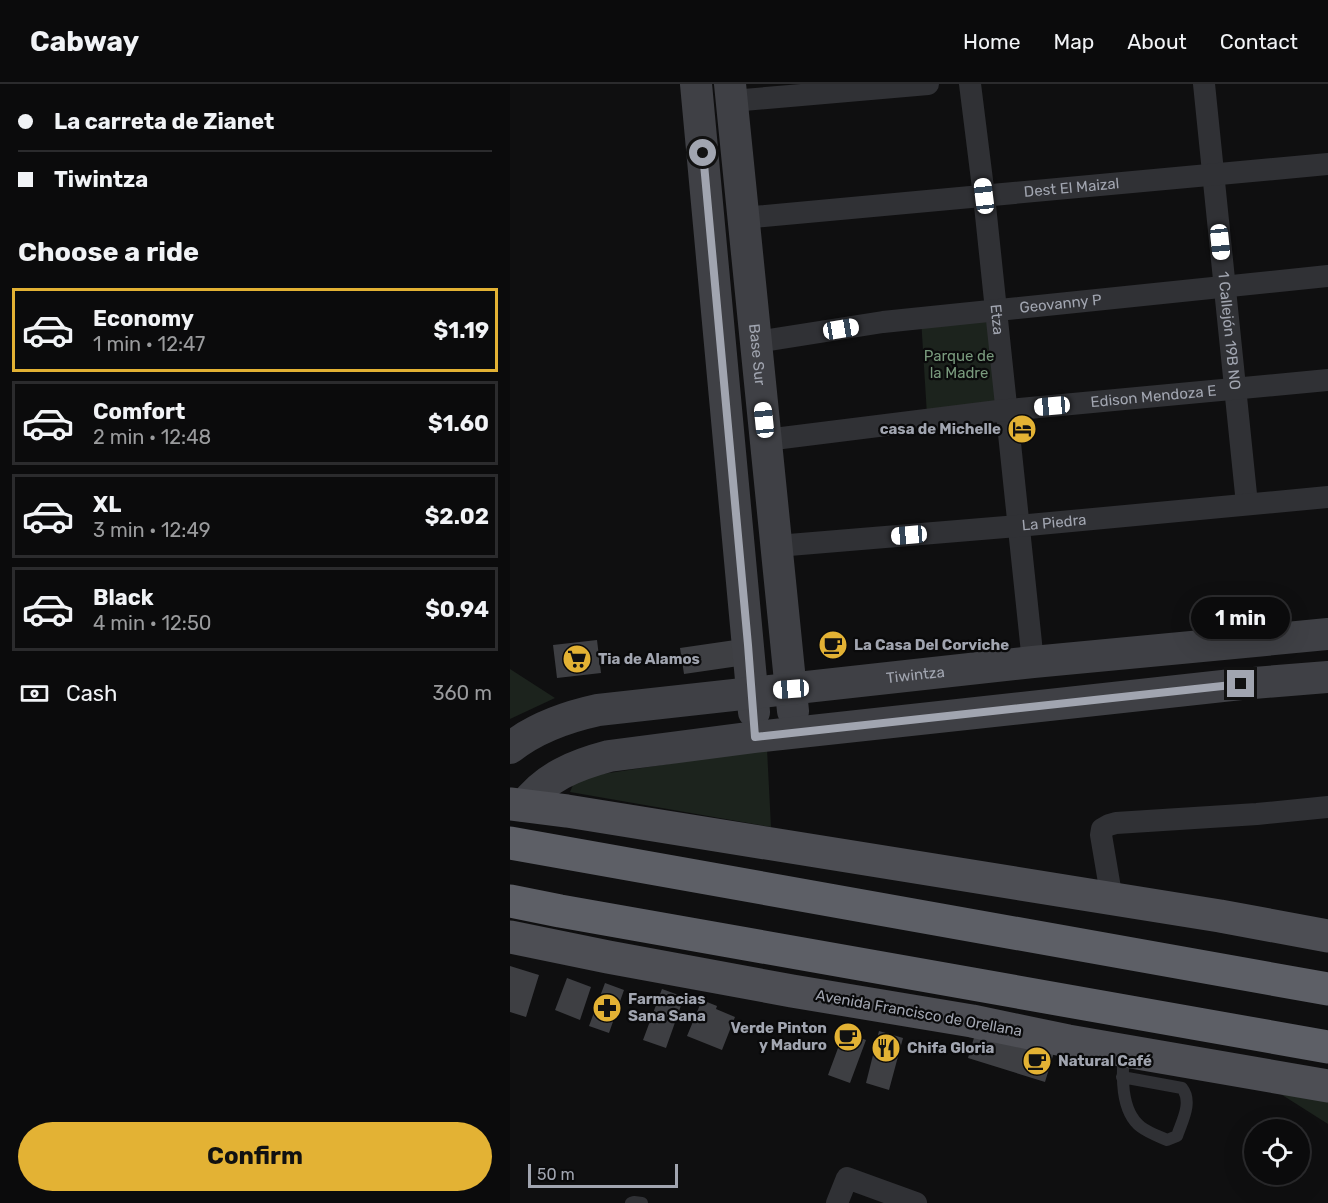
<!DOCTYPE html>
<html lang="en">
<head>
<meta charset="utf-8">
<style>
	:root { --surface:#0b0b0c; --page:#141415; --text:#f1f3f6; --muted:#9a9b9d; --line:#2b2b2d; --accent:#e3b234 }
	body { margin:0; font-family:Rubik,sans-serif; background:var(--page); color:var(--text); height:100vh; display:flex; flex-direction:column; font-size:22px; white-space:nowrap }
	* { box-sizing:border-box; margin:0 }
	p { font-size:20px; color:var(--muted) }
	.icon { flex:none; width:33px; height:33px; fill:none; stroke:currentColor; stroke-width:2; stroke-linecap:round; stroke-linejoin:round }
	.map { position:relative; flex:1; overflow:hidden }
	.sheet { display:flex; flex-direction:column; background:var(--surface); width:510px }
	.sheet>* { flex:none }
	.hud { display:grid; align-content:center; height:132px; padding:0 18px; background:var(--surface) }
	.buttons { position:absolute; left:734px; top:1035px; display:grid; gap:12px }
	.buttons a { display:grid; place-items:center; width:66px; height:66px; border-radius:50%; background:var(--surface); box-shadow:0 6px 24px #0002,0 0 0 2px var(--line); font-size:30px }
	.scale { position:absolute; left:18px; bottom:15px; width:150px; box-sizing:border-box; padding-left:6px; border:3px solid #a1a5b0; border-top:0; font-size:16px; line-height:21px; white-space:nowrap; color:#a1a5b0; -webkit-text-stroke:4px #0a0a0b; paint-order:stroke }
	.end { position:absolute; width:27px; height:27px; margin:-14px; border:8px solid #a1a5b0; background:#111; box-shadow:0 0 0 3px #111 }
	.from { border-radius:50% }
	.bubble { position:absolute; height:42px; border-radius:21px; background:var(--surface); box-shadow:0 6px 24px #0002,0 0 0 2px var(--line); font-size:20px; font-weight:700; line-height:42px; text-align:center }
	.car { position:absolute; width:18px; height:36px; margin:-18px -9px; border-radius:8px; box-shadow:0 0 4px 2px #0007; background:linear-gradient(#fff 24%,#345 0 40%,#fff 0 76%,#345 0 86%,#fff 0) }
	.hud b { display:flex; align-items:center; gap:21px; height:57px; font-size:22px }
	.hud b+b { border-top:2px solid var(--line) }
	.hud i { width:15px; height:15px; background:var(--text) }
	ul { padding:0; list-style:none }
	li { display:flex; align-items:center; gap:18px; height:84px; margin:0 12px 9px; padding:0 6px; border:3px solid var(--line); border-radius:0px }
	li div { flex:1 }
	li b { display:block; font-size:22px }
	li em { font-style:normal; font-weight:700 }
	li.active { border-color:var(--accent) }
	li>.icon { width:54px; height:54px; stroke-width:1.5 }
	h2 { padding:0 18px; font-size:27px; line-height:72px }
	.pay { display:flex; align-items:center; gap:15px; height:66px; padding:0 18px; font-size:22px }
	.pay p { margin-inline-start:auto }
	.button { display:flex; gap:12px; margin-top:auto; padding:12px 18px }
	.button a { flex:1; height:69px; border-radius:36px; background:var(--accent); color:#111; font-size:24px; font-weight:700; line-height:69px; text-align:center }
	header { display:flex; align-items:center; gap:36px; box-sizing:border-box; height:84px; padding:0 30px; background:var(--surface); border-bottom:2px solid var(--line) }
	header strong { font-size:28px }
	nav { display:flex; gap:33px; margin-inline-start:auto; font-size:21px }
	main { display:flex; flex:1; min-height:0 }
	.map>svg:first-child { display:block }
	.green { fill:#1c231d }
	.building { fill:#3e3f43 }
	.lines { fill:none; stroke-linecap:round; stroke-linejoin:round }
	.lane { stroke:#303135; stroke-width:12 }
	.street { stroke:#303135; stroke-width:22 }
	.secondary { stroke:#3f4045; stroke-width:32 }
	.primary { stroke:#4d4e54; stroke-width:33 }
	.highway { stroke:#5d5f66; stroke-width:33 }
	.route { stroke:#a1a5b0; stroke-width:8 }
	.labels { text-anchor:middle; dominant-baseline:central; stroke-width:4.5; stroke-linejoin:round; paint-order:stroke }
	.street-label { font-size:15px; fill:#a1a5b0; stroke:#0a0a0b }
	.park-label { font-size:15px; fill:#799a7d; stroke:#0a0a0b }
	.poi-label { font-size:15px; font-weight:bold; fill:#a1a5b0; stroke:#0a0a0b; text-anchor:start }
</style>
</head>
<body>
<header>
<strong>Cabway</strong>
<nav><a>Home</a><a>Map</a><a>About</a><a>Contact</a></nav>
</header>
<main>
<section class="sheet">
<div class="hud">
<b><i class="from"></i>La carreta de Zianet</b>
<b><i></i>Tiwintza</b>
</div>
<h2>Choose a ride</h2>
<ul>
<li class="active"><svg class="icon" aria-label="car" viewBox="0 0 24 24"><path d="M5 17H2v-5l4-1 3-4h7l3 4 3 1v5h-3M9 17h6M6 11h13"/><circle cx="7" cy="17" r="2"/><circle cx="17" cy="17" r="2"/></svg><div><b>Economy</b><p>1 min · 12:47</p></div><em>$1.19</em></li>
<li><svg class="icon" aria-label="car" viewBox="0 0 24 24"><path d="M5 17H2v-5l4-1 3-4h7l3 4 3 1v5h-3M9 17h6M6 11h13"/><circle cx="7" cy="17" r="2"/><circle cx="17" cy="17" r="2"/></svg><div><b>Comfort</b><p>2 min · 12:48</p></div><em>$1.60</em></li>
<li><svg class="icon" aria-label="car" viewBox="0 0 24 24"><path d="M5 17H2v-5l4-1 3-4h7l3 4 3 1v5h-3M9 17h6M6 11h13"/><circle cx="7" cy="17" r="2"/><circle cx="17" cy="17" r="2"/></svg><div><b>XL</b><p>3 min · 12:49</p></div><em>$2.02</em></li>
<li><svg class="icon" aria-label="car" viewBox="0 0 24 24"><path d="M5 17H2v-5l4-1 3-4h7l3 4 3 1v5h-3M9 17h6M6 11h13"/><circle cx="7" cy="17" r="2"/><circle cx="17" cy="17" r="2"/></svg><div><b>Black</b><p>4 min · 12:50</p></div><em>$0.94</em></li>
</ul>
<div class="pay"><svg class="icon" aria-label="cash" viewBox="0 0 24 24"><path d="M3 7h18v10H3z"/><circle cx="12" cy="12" r="2"/></svg>Cash<p>360 m</p></div>
<div class="button"><a>Confirm</a></div>
</section>
<div class="map">
<svg width="818" height="1119" viewBox="0 0 818 1119">
	<rect width="100%" height="100%" fill="#0f0f10"/>
	<path class="green" d="M 478,230 L 488,327 L 417,331 L 411,234 Z
		M 0,585 L 45,614 L 0,635 Z
		M 257,665 L 261,743 L 60,708 L 66,694 Z
		M 744,993 L 818,1011 L 818,1040 Z"/>
	<path class="building" d="M 87,556 L 91,589 L 47,594 L 43,561 Z
		M 225,556 L 229,582 L 174,590 L 170,564 Z
		M 0,882 L 29,891 L 16,933 L 0,928 Z
		M 57,894 L 81,903 L 70,936 L 45,926 Z
		M 95,899 L 114,906 L 99,949 L 79,942 Z
		M 152,905 L 174,913 L 156,964 L 133,956 Z
		M 192,916 L 207,922 L 206,925 L 225,933 L 212,966 L 177,952 Z
		M 369,947 L 393,954 L 379,1006 L 356,999 Z
		M 466,947 L 545,965 L 535,998 L 458,974 Z
		M 334,948 L 356,956 L 340,999 L 318,991 Z"/>
	<g class="lines">
		<path class="lane" d="M 612,993 L 672,1004 C 683,1018 672,1037 667,1052 L 657,1056 C 648,1052 639,1049 631,1043 C 610,1027 612,990 614,967
			M 121,1119 L 124,1118 L 132,1119"/>
		<g class="street">
			<path id="s1" d="M 460,0 L 474,112 L 523,578"/>
			<path id="s2" d="M 694,0 L 737,420"/>
			<path d="M 222,17 L 418,0"/>
			<path id="s3" d="M 233,134 L 818,80"/>
			<path id="s4" d="M 247,258 L 373,238 L 818,192"/>
			<path id="s5" d="M 256,356 L 488,327 L 818,296"/>
			<path id="s6" d="M 267,462 L 508,442 L 818,413"/>
			<path d="M 602,816 L 591,751 L 592,745 L 599,741 L 606,739 L 747,730 L 818,723"/>
			<path d="M 327,1119 L 337,1094 L 406,1119"/>
		</g>
		<g class="secondary">
			<path d="M 186,0 L 244,628"/>
			<path id="s7" d="M 220,0 L 283,627"/>
			<path id="s8" d="M 0,664 C 25,644 56,633 88,626 L 523,578 L 818,550"/>
			<path d="M 14,722 C 35,693 65,681 99,672 L 245,653 L 731,600 L 818,593"/>
		</g>
		<path class="primary" d="M 0,720 L 57,727 L 710,832 L 818,852
			M 0,853 L 98,873 L 282,907 L 462,937 L 558,957 L 818,1002"/>
		<path class="highway" d="M 0,759 L 818,905
			M 0,817 L 50,827 L 818,963"/>
	</g>
	<g class="lines">
		<path class="route" d="M 193,69 L 238,561 L 245,653 L 731,600"/>
	</g>
	<defs>
		<g id="hotel-disc" transform="scale(1.5)"><circle r="9.5" fill="#e3b234" stroke="#0a0a0b"/><path d="M-6-4.5h1.5V1H6V5H4.5V3h-9V5H-6ZM-4 0a1.8 1.8 0 1 1 3.6 0ZM.5 0V-2.5h3Q6-2.5 6 0Z" fill="#111"/></g>
		<g id="cafe-disc" transform="scale(1.5)"><circle r="9.5" fill="#e3b234" stroke="#0a0a0b"/><path d="M-5.5-4.5H6V0H3Q3 3.5 0 3.5H-2.5Q-5.5 3.5-5.5 0ZM3-3.2v2h1.7v-2ZM-6 4.5H4V6H-6Z" fill="#111"/></g>
		<g id="supermarket-disc" transform="scale(1.5)"><circle r="9.5" fill="#e3b234" stroke="#0a0a0b"/><path d="M-6-5.5h2.5l.6 2H6L4.5 2H-2.5L-4.4-4H-6ZM-1.5 3.2a1.3 1.3 0 1 0 .1 0ZM3 3.2a1.3 1.3 0 1 0 .1 0Z" fill="#111"/></g>
		<g id="pharmacy-disc" transform="scale(1.5)"><circle r="9.5" fill="#e3b234" stroke="#0a0a0b"/><path d="M-2-6h4v4h4v4h-4v4h-4v-4h-4v-4h4Z" fill="#111"/></g>
		<g id="restaurant-disc" transform="scale(1.5)"><circle r="9.5" fill="#e3b234" stroke="#0a0a0b"/><path d="M-5-6h1v4h1v-4h1v4h1v-4h1v5L-1.5 .5V6h-2V.5L-5-1ZM5-6V6H3V1.5H1.5Q1.5-4 5-6Z" fill="#111"/></g>
	</defs>
	<g fill-rule="evenodd">
		<use href="#hotel-disc" x="512" y="345"/>
		<use href="#cafe-disc" x="323" y="561"/>
		<use href="#supermarket-disc" x="67" y="575"/>
		<use href="#pharmacy-disc" x="97" y="924"/>
		<use href="#cafe-disc" x="338" y="953"/>
		<use href="#restaurant-disc" x="376" y="964"/>
		<use href="#cafe-disc" x="527" y="977"/>
	</g>
	<g class="labels">
		<g class="street-label">
			<text stroke="none"><textPath href="#s3" startOffset="330">Dest El Maizal</textPath></text>
			<text stroke="none"><textPath href="#s4" startOffset="306">Geovanny P</textPath></text>
			<text stroke="none"><textPath href="#s1" startOffset="237">Etza</textPath></text>
			<text stroke="none"><textPath href="#s2" startOffset="248">1 Callejón 19B NO</textPath></text>
			<text stroke="none"><textPath href="#s7" startOffset="272">Base Sur</textPath></text>
			<text stroke="none"><textPath href="#s5" startOffset="390">Edison Mendoza E</textPath></text>
			<text stroke="none"><textPath href="#s6" startOffset="278">La Piedra</textPath></text>
			<text stroke="none"><textPath href="#s8" startOffset="416">Tiwintza</textPath></text>
			<text transform="translate(409 929) rotate(10)">Avenida Francisco de Orellana</text>
		</g>
		<g class="park-label">
			<text x="449" y="272">Parque de<tspan x="449" dy="17">la Madre</tspan></text>
		</g>
		<g class="poi-label">
			<text x="491" y="345" text-anchor="end">casa de Michelle</text>
			<text x="344" y="561">La Casa Del Corviche</text>
			<text x="88" y="575">Tia de Alamos</text>
			<text x="118" y="915">Farmacias<tspan x="118" dy="17">Sana Sana</tspan></text>
			<text x="317" y="944" text-anchor="end">Verde Pinton<tspan x="317" dy="17">y Maduro</tspan></text>
			<text x="397" y="964">Chifa Gloria</text>
			<text x="548" y="977">Natural Café</text>
		</g>
	</g>
</svg>
<div class="buttons">
<a><svg class="icon" aria-label="locate" viewBox="0 0 24 24"><circle cx="12" cy="12" r="6"/><path d="M12 2v4M12 18v4M2 12h4M18 12h4"/></svg></a>
</div>
<div class="scale">50 m</div>
<i class="end from" style="left:193px;top:69px"></i>
<i class="end" style="left:731px;top:600px"></i>
<div class="bubble" style="left:681px;top:513px;width:99px">1 min</div>
<i class="car" style="left:474px;top:112px;rotate:353deg"></i>
<i class="car" style="left:710px;top:158px;rotate:174deg"></i>
<i class="car" style="left:331px;top:245px;rotate:81deg"></i>
<i class="car" style="left:542px;top:322px;rotate:265deg"></i>
<i class="car" style="left:254px;top:336px;rotate:354deg"></i>
<i class="car" style="left:399px;top:451px;rotate:265deg"></i>
<i class="car" style="left:281px;top:605px;rotate:266deg"></i>
</div>
</main>
</body>
</html>
